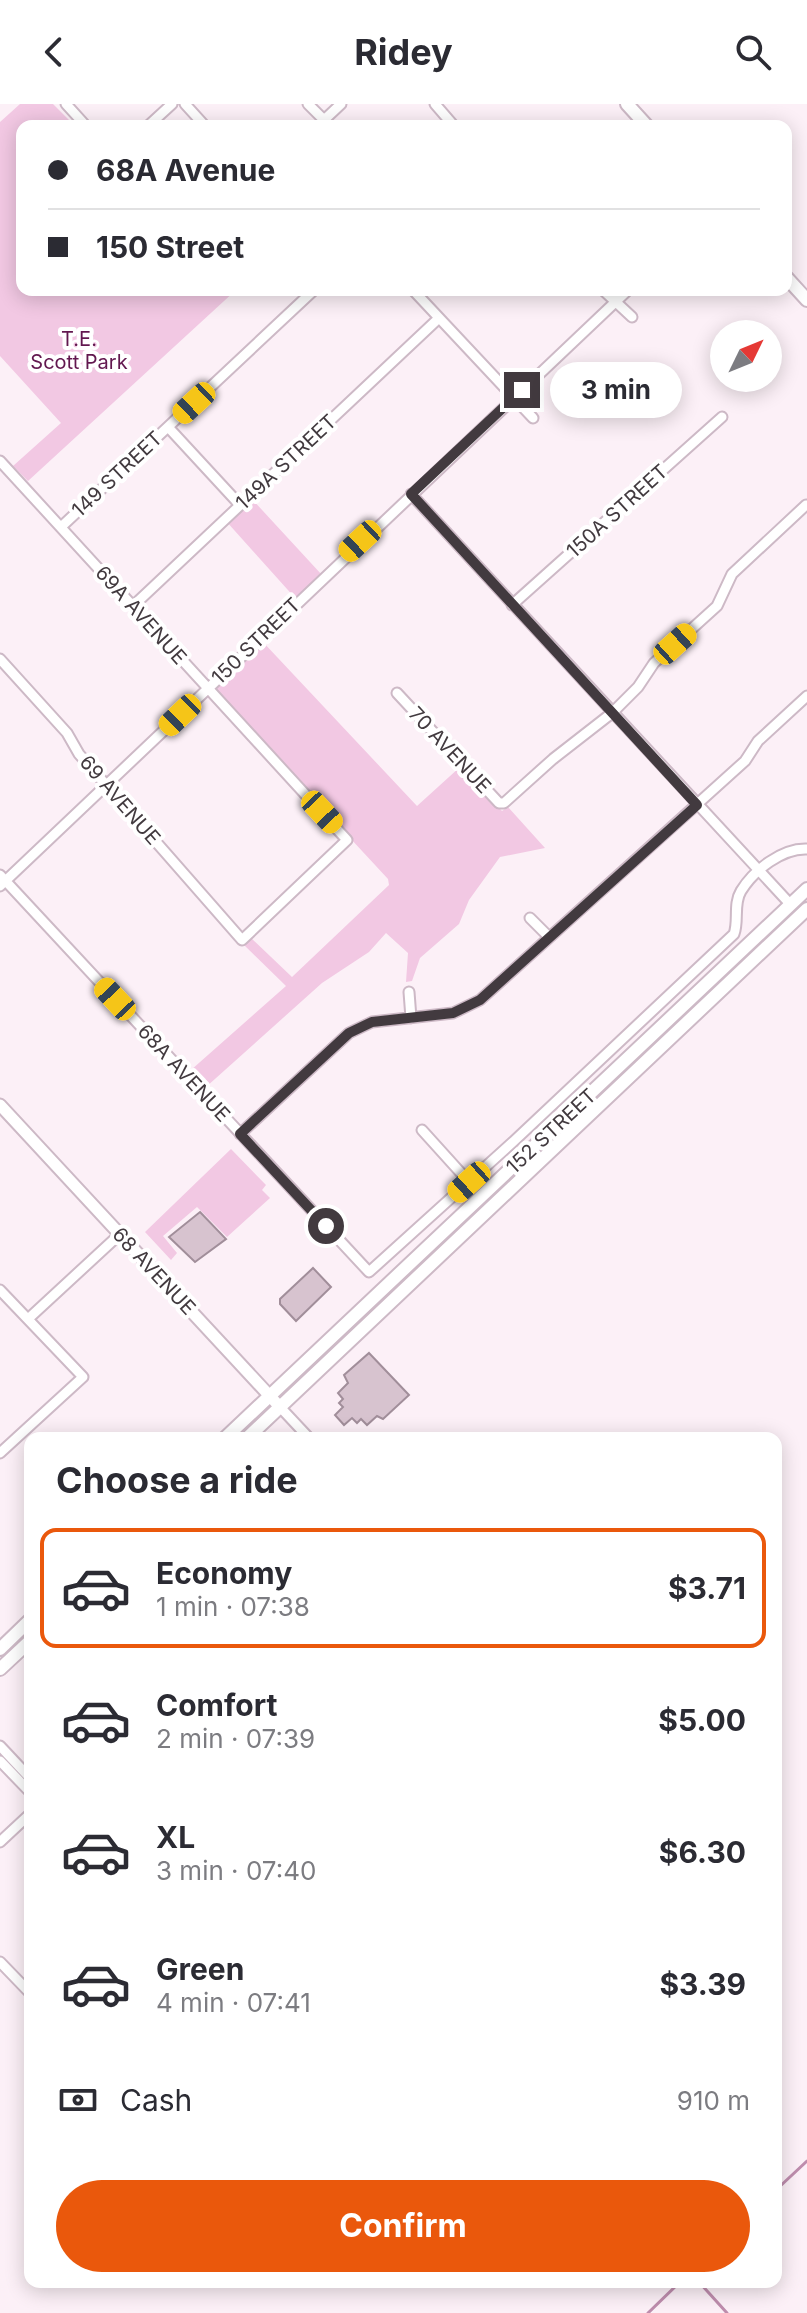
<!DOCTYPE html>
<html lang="en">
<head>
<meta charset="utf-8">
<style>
	:root { --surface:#fff; --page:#f7f7f7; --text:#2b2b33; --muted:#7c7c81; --line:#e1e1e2; --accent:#ea580c }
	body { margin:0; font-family:Inter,sans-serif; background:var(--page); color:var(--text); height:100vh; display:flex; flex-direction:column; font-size:30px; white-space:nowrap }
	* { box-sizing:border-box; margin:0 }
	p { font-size:26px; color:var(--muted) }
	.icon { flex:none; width:44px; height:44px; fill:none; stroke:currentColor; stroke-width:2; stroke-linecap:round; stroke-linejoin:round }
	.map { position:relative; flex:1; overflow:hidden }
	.side { position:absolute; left:24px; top:1328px; width:758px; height:856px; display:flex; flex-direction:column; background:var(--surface); border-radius:16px; box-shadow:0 4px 20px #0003 }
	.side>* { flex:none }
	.guide { position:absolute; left:16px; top:16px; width:776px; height:176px; border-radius:16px; box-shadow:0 4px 20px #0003; display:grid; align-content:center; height:176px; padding:0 32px; background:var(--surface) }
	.needle { width:52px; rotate:47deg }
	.buttons { position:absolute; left:710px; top:216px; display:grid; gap:16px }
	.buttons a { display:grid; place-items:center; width:72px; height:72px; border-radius:50%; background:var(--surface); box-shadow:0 4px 20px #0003; font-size:40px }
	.end { position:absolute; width:36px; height:36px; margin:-18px; border:10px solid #423a3f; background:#fff; box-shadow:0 0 0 4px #fff }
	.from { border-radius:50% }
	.bubble { position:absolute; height:56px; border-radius:28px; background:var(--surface); box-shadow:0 4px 20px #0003; font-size:26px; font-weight:700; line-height:56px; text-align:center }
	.car { position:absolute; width:24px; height:48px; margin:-24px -12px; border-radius:10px; box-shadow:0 0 6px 2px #0007; background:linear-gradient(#f5c518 24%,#345 0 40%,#f5c518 0 76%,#345 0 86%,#f5c518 0) }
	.guide b { display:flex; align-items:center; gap:28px; height:76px; font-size:30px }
	.guide b+b { border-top:2px solid var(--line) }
	.guide i { width:20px; height:20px; background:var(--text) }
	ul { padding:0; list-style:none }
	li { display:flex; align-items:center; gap:24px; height:120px; margin:0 16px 12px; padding:0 16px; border:4px solid transparent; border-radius:16px }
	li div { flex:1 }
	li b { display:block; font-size:30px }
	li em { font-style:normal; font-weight:700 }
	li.selected { border-color:var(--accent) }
	li>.icon { width:72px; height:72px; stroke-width:1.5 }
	h2 { padding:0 32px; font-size:36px; line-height:96px }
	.pay { display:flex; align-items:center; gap:20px; height:88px; padding:0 32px; font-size:30px }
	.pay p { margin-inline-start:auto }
	.button { display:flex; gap:16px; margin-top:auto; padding:16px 32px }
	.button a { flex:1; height:92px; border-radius:48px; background:var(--accent); color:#fff; font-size:32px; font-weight:700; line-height:92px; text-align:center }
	header { display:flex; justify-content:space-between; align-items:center; height:104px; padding:0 32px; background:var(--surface); font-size:36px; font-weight:700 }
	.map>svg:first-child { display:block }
	.green { fill:#f2c8e3 }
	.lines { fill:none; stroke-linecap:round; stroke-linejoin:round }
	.stream { stroke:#be8dad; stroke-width:3 }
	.building { fill:#d7c3cf; stroke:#a18e9a; stroke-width:2 }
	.minor-casing { stroke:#cdb9c6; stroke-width:13 }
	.tertiary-casing { stroke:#cdb9c6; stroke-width:15 }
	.secondary-casing { stroke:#cdb9c6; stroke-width:16 }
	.minor { stroke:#fff; stroke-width:9 }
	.tertiary { stroke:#fff; stroke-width:11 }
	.secondary { stroke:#fff; stroke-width:12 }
	.route { stroke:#423a3f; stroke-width:10 }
	.labels { text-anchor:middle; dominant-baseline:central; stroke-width:8; stroke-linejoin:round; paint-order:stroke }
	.park-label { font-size:20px; fill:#62174f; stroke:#fff }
	.street-label { font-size:20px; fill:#423a3f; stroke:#fff }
</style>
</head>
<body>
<header><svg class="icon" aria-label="back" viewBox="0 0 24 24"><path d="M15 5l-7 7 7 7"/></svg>Ridey<svg class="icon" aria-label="search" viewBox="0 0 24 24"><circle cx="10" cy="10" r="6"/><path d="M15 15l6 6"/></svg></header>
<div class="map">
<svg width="807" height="2209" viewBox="0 0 807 2209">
	<rect width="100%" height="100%" fill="#fcf0f7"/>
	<path class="green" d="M 20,0 L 53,0 L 75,22 L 22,22 L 22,186 L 236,186 L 28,377 L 13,362 L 61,319 L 0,252 L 0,18 Z
		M 251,394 L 322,471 L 296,495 L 226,417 Z
		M 262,537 L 417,702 L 460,663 L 502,707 L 508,703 L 545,744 L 500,753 L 469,796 L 459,820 L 420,854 L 412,877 L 406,878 L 408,849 L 386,829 L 369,848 L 322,879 L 206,983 L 191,966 L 286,882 L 243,840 L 251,834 L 292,873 L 389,781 L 388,775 L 211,584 Z
		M 231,1045 L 266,1081 L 262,1086 L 270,1094 L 227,1133 L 197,1103 L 163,1132 L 177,1149 L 171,1156 L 145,1128 Z"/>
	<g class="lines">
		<path class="stream" d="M 776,2086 L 807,2057
			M 699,2178 L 727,2209
			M 648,2209 L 680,2178"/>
	</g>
	<path class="building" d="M 200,1108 L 226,1135 L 195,1158 L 169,1133 Z
		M 313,1164 L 331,1183 L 296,1217 L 280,1200 L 280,1195 Z
		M 369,1249 L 409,1291 L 383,1315 L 377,1312 L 367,1321 L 361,1315 L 357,1319 L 352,1314 L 344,1321 L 335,1311 L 343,1303 L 339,1299 L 343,1295 L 338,1289 L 348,1279 L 344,1271 Z"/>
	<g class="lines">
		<g class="minor-casing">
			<path id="minor" d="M 66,0 L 86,22
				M 185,0 L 205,22
				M 308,0 L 324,16 L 341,0
				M 435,0 L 454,22
				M 148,22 L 172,0
				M 413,186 L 533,314
				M 603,186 L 632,213
				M 168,323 L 240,401
				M 0,357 L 347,736 L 242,836 L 79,650 L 67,629 L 0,555
				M 411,390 L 791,801
				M 61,423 L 314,186
				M 512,501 L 722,313
				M 133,502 L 439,214
				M 397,589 L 499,699 L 504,699 L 553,655 L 612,609 L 638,583 L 654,559 L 717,502 L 732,470 L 806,401
				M 0,771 L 369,1168 L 514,1037 L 734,830 C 739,817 733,800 741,787 C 754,766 782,744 807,745
				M 0,782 L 628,186
				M 530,814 L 549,833
				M 409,888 L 411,914
				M 422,1026 L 469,1078
				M 240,1030 L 349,929 L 372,918 L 453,909 L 480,896 L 745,657 L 758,637 L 807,592
				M 0,1186 L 83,1273 L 0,1349
				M 28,1215 L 120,1130
				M 280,1303 L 309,1334
				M 0,1642 L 30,1674
				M 0,1657 L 30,1688
				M 0,1738 L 30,1710
				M 0,1858 L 30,1889"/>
		</g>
		<g class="tertiary-casing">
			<path id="tertiary" d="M 0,1001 L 280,1303"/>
		</g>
		<g class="secondary-casing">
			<path id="secondary" d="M 627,0 L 647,22
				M 786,173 L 807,196
				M 225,1334 L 807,785
				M 247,1334 L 807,805
				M 0,1545 L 30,1516
				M 0,1565 L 30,1537"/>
		</g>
		<use href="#minor" class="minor"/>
		<use href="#tertiary" class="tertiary"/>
		<use href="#secondary" class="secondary"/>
	</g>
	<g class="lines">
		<path class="route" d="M 326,1122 L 240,1030 L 349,929 L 372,918 L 453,909 L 480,896 L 697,701 L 411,390 L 522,286"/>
	</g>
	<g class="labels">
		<g class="park-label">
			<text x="79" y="235">T.E.<tspan x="79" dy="23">Scott Park</tspan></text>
		</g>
		<g class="street-label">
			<text transform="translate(286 358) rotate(-43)">149A STREET</text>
			<text transform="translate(117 370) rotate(-43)">149 STREET</text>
			<text transform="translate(617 407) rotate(-42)">150A STREET</text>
			<text transform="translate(141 511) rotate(48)">69A AVENUE</text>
			<text transform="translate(256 537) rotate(-44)">150 STREET</text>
			<text transform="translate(450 646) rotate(47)">70 AVENUE</text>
			<text transform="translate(120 696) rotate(49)">69 AVENUE</text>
			<text transform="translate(184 969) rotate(47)">68A AVENUE</text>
			<text transform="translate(551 1027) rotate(-43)">152 STREET</text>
			<text transform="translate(154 1167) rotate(47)">68 AVENUE</text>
		</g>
	</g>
</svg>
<div class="buttons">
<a><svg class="needle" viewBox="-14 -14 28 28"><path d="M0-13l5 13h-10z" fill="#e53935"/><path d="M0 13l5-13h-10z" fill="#7c7c81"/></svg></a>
</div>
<i class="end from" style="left:326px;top:1122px"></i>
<i class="end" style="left:522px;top:286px"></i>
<div class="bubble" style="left:550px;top:258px;width:132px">3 min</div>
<i class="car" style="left:194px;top:299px;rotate:227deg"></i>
<i class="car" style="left:360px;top:437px;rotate:227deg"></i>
<i class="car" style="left:675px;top:540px;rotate:48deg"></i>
<i class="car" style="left:180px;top:611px;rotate:226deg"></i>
<i class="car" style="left:322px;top:708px;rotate:137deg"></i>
<i class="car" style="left:115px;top:895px;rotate:317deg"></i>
<i class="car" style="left:469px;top:1078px;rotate:228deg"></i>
<div class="guide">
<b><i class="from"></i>68A Avenue</b>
<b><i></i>150 Street</b>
</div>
<section class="side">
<h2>Choose a ride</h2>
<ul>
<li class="selected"><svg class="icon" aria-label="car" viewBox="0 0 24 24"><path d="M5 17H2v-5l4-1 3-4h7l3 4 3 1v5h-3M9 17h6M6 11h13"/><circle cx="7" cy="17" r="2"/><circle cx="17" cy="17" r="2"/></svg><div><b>Economy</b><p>1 min · 07:38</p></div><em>$3.71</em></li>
<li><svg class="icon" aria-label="car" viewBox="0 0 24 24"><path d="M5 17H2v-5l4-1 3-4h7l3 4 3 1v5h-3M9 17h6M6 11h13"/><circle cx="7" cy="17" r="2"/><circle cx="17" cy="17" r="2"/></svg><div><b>Comfort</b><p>2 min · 07:39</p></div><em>$5.00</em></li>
<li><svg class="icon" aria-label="car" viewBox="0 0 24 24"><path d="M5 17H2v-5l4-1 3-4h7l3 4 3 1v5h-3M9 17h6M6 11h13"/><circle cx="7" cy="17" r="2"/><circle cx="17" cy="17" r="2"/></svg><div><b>XL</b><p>3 min · 07:40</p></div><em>$6.30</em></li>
<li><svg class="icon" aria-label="car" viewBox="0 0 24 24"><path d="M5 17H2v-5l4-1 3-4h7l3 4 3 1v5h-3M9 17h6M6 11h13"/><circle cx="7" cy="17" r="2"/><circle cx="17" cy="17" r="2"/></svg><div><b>Green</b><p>4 min · 07:41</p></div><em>$3.39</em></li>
</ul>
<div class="pay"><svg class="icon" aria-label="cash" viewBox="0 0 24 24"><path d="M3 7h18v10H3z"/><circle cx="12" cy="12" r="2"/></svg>Cash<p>910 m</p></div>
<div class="button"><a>Confirm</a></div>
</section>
</div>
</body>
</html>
